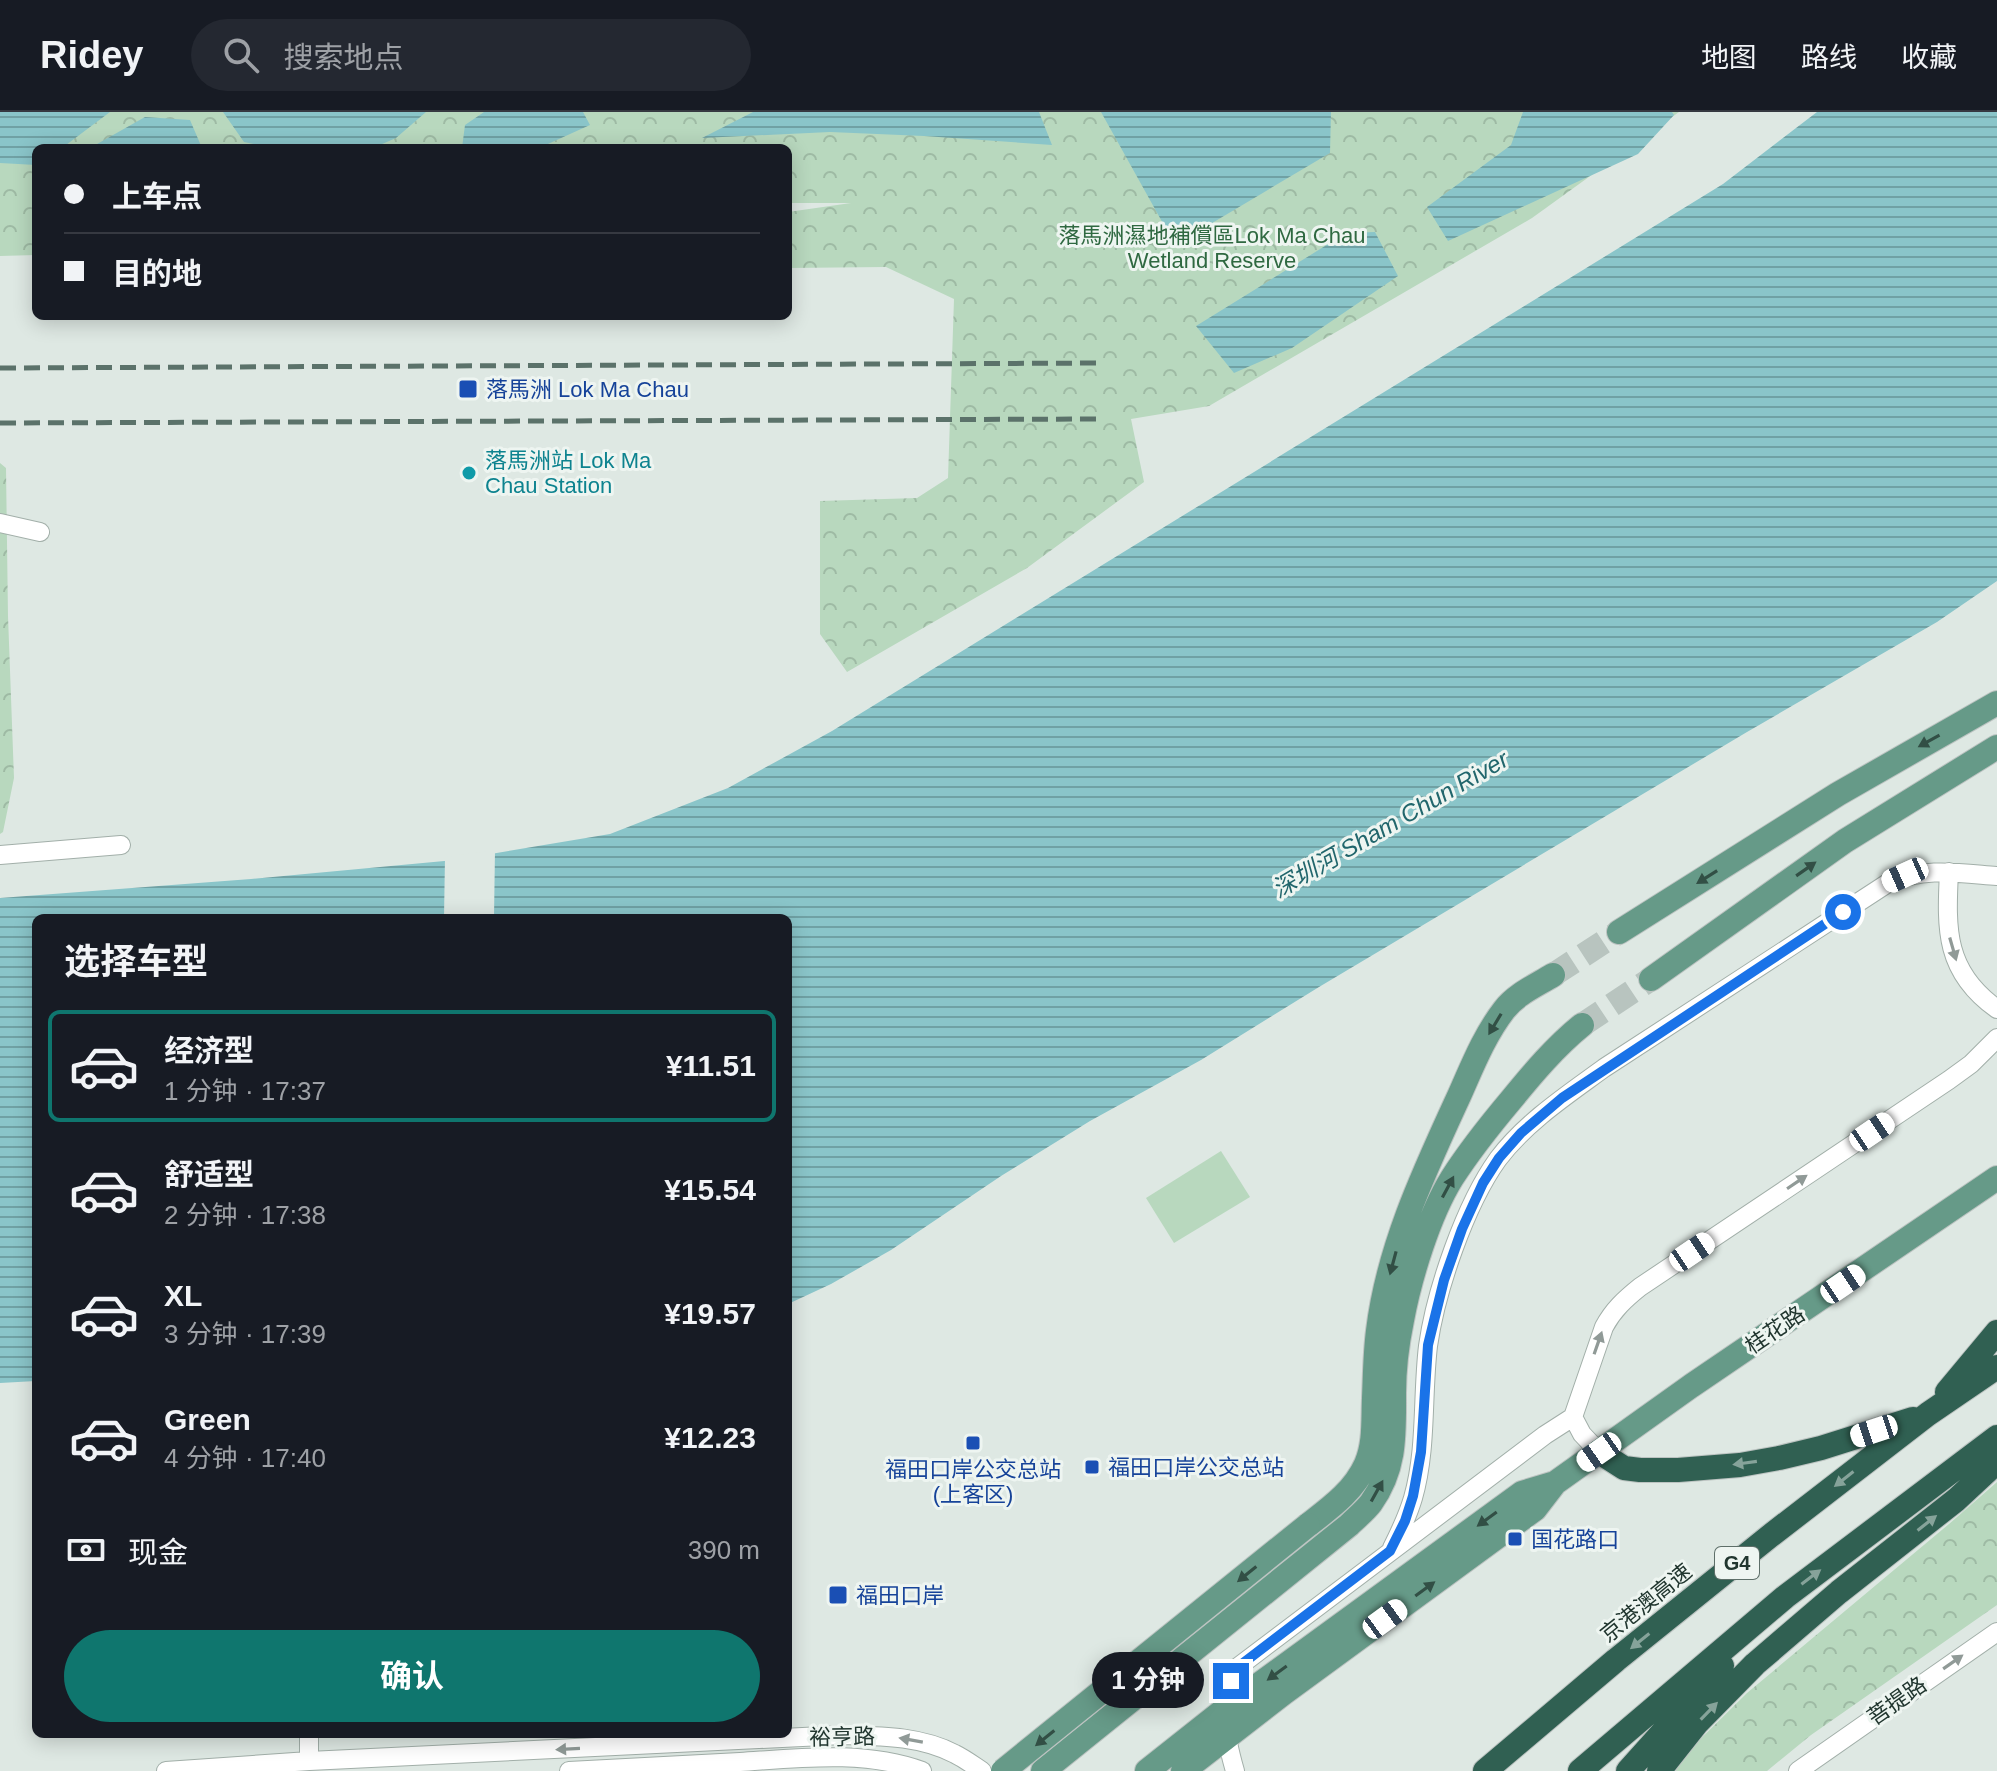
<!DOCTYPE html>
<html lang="zh">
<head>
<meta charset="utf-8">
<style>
	:root { --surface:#171b24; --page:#242831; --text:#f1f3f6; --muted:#9ea1a6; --line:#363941; --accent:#0f766e }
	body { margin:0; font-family:Helvetica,"Noto Sans SC",sans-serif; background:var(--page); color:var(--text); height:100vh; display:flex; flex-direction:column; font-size:30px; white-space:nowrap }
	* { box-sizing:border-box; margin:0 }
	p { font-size:26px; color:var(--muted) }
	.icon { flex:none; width:44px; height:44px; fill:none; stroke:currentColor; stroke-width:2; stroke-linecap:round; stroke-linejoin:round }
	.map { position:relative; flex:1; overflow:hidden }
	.drawer { position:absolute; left:32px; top:802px; width:760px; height:824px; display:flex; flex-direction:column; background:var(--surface); border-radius:12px; box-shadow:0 4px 20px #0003 }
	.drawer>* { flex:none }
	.top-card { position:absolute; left:32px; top:32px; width:760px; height:176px; border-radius:12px; box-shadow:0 4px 20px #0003; display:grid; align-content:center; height:176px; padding:0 32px; background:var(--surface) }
	.end { position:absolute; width:36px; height:36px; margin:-18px; border:10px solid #1a73e8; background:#fff; box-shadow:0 0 0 4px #fff }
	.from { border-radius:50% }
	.bubble { position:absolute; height:56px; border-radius:28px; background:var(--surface); box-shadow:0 4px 20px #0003; font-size:26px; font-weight:700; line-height:56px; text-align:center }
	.car { position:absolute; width:24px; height:48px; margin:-24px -12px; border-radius:10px; box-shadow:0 0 6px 2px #0007; background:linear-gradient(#fff 24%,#345 0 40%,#fff 0 76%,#345 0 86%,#fff 0) }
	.top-card b { display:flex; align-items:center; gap:28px; height:76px; font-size:30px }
	.top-card b+b { border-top:2px solid var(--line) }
	.top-card i { width:20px; height:20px; background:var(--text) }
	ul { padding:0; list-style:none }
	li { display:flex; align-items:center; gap:24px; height:112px; margin:0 16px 12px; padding:0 16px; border:4px solid transparent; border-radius:12px }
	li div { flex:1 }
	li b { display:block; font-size:30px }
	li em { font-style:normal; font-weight:700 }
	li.active { border-color:var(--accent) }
	li>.icon { width:72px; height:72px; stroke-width:1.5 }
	h2 { padding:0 32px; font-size:36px; line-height:96px }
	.pay { display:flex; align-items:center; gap:20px; height:88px; padding:0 32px; font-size:30px }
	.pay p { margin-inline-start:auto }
	.cta { display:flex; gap:16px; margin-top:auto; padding:16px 32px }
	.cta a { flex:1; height:92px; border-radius:48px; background:var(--accent); color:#fff; font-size:32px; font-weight:700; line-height:92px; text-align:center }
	header { display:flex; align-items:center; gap:48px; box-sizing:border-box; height:112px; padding:0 40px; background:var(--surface); border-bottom:2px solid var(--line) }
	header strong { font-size:38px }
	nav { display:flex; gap:44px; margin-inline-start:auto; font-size:28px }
	.search { width:560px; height:72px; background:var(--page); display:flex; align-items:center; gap:20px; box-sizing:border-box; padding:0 28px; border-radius:44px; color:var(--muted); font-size:30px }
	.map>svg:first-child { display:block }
	.forest { fill:url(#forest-crowns) }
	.pitch { fill:#b8d8be }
	.water { fill:url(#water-rules) }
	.pier { fill:#dee8e3 }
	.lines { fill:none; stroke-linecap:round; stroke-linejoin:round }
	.major-tunnel { stroke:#b8c4bf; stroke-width:24; stroke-dasharray:24 12; stroke-linecap:butt }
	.minor-casing { stroke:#a2afa9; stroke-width:20 }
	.major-casing { stroke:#bcc3c1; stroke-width:26 }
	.highway-casing { stroke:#bcc3c1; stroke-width:26 }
	.minor { stroke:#fff; stroke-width:18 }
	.major { stroke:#669a88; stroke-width:24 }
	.highway { stroke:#306052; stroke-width:24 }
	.rail { stroke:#5b726a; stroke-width:5; stroke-dasharray:16 8; stroke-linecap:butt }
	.major-bridge-casing { stroke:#bcc3c1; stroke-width:26; stroke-linecap:butt }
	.major-bridge { stroke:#669a88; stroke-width:24 }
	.oneway { fill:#324f45 }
	.oneway2 { fill:#909a97 }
	.oneway3 { fill:#86a39a }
	.route { stroke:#1a73e8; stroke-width:10 }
	.transit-dot { fill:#1a4fb4; stroke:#eef5f1; stroke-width:3 }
	.culture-dot { fill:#0f9aa8; stroke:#eef5f1; stroke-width:3 }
	.labels { text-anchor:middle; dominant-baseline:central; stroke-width:6; stroke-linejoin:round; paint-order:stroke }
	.shield { fill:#eef5f1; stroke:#5e6f69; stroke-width:2 }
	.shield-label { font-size:20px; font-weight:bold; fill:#21362f }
	.park-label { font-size:22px; fill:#2f6941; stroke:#eef5f1 }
	.transit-label { font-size:22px; fill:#164399; stroke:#eef5f1; text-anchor:start }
	.culture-label { font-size:22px; fill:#0d838f; stroke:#eef5f1; text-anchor:start }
	.street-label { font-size:22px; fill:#21362f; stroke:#eef5f1 }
	.water-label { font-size:24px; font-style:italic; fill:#21666c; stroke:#eef5f1 }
</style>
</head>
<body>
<header>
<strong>Ridey</strong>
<div class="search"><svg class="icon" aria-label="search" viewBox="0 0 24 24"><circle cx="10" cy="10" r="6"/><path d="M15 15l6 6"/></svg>搜索地点</div>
<nav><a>地图</a><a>路线</a><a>收藏</a></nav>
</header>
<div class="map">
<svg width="1997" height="1659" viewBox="0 0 1997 1659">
	<defs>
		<pattern id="forest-crowns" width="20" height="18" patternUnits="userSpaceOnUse" patternTransform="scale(2)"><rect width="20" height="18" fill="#b8d8be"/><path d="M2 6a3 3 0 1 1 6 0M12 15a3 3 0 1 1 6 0" fill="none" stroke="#9ebaa4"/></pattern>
		<pattern id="water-rules" width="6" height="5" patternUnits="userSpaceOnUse" patternTransform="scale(2)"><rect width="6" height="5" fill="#8ac5c9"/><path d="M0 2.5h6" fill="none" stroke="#70a1a4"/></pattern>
	</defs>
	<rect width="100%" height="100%" fill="#dee8e3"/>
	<path class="forest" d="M 0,0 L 1679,0 L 1532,106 L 1209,294 L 1131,307 L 1144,370 L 1027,456 L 847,560 L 820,522 L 820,389 L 917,386 L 948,366 L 954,187 L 886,155 L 788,156 L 788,100 L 851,91 L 788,91 L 788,36 L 36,36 L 36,143 L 0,144 Z
		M 0,351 L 6,356 L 8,504 L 14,666 L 3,720 L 0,722 Z
		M 1997,1370 L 1997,1493 L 1811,1623 L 1767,1659 L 1668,1659 L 1747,1581 L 1949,1412 Z"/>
	<path class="pitch" d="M 1221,1039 L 1250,1085 L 1174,1131 L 1146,1086 Z"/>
	<path class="water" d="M 0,0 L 110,0 L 62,36 L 36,36 L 36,53 L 0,51 Z
		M 223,0 L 426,0 L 396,26 L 373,36 L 273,36 L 244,30 Z
		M 484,0 L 583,0 L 590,13 L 539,36 L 462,36 L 465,13 Z
		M 753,0 L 1039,0 L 1052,33 L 924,24 L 830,20 L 702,26 Z
		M 1101,0 L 1331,0 L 1330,41 L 1175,133 Z
		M 1523,0 L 1672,0 L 1674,3 L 1638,42 L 1448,129 L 1427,95 L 1511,33 Z
		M 1817,0 L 1997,0 L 1997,469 L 1937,510 L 1747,620 L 1319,875 L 1201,948 L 1090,1009 L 1001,1064 L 891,1138 L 831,1172 L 788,1192 L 788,806 L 36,806 L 36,1269 L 0,1271 L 0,786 L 251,767 L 455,748 L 610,722 L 728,676 L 832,619 L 1723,72 Z
		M 145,5 L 190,8 L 202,36 L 90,36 Z
		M 1375,120 L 1398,164 L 1292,236 L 1234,261 L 1196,214 L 1346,121 Z"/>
	<path class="pier" d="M 495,738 L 494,806 L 444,806 L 445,745 Z"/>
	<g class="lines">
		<path class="major-tunnel" d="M 1553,863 L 1619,820
			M 1582,913 L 1651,867"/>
		<g class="minor-casing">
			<path id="minor" d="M 0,411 L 40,420
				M 0,743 L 121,733
				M 1949,760 C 1946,818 1945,860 1997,897
				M 1573,1305 L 1582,1322 L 1599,1340
				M 1392,1436 C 1400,1420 1408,1403 1413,1386 C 1427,1337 1422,1284 1428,1234 C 1436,1178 1465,1093 1498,1047 C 1526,1010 1567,983 1604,956 L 1888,771 C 1924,755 1958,761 1997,764
				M 309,1649 L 309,1622
				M 166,1659 L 309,1649 L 843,1623 C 881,1624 921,1624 955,1642 C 965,1647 973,1653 982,1659
				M 569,1659 C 626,1656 683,1653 740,1650 C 800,1646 865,1638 922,1659
				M 1235,1659 C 1224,1621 1219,1592 1238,1555 L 1545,1323 L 1573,1305 L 1604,1215 C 1613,1198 1625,1187 1640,1175 L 1949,968 L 1971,952 L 1997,926
				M 1798,1659 L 1997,1520"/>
		</g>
		<g class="major-casing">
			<path id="major" d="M 1619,820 L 1838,682 L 1997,591
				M 1651,867 L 1845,729 L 1997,635
				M 1308,1413 C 1330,1396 1354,1379 1366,1352 C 1375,1331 1373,1309 1374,1286 C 1375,1264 1375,1242 1378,1219 C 1388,1136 1424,1060 1459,984 C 1472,955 1484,924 1504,898 C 1516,882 1537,873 1553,863
				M 1043,1659 L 1349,1413 C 1356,1406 1365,1399 1371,1391 C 1396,1356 1394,1322 1394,1281 C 1394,1257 1397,1232 1402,1208 C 1410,1165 1429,1103 1452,1066 C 1470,1038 1490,1013 1511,988 C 1533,961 1555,935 1582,913
				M 1147,1659 L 1224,1598 L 1522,1381 L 1555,1371
				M 1183,1659 L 1285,1580 L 1535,1397 L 1555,1371 L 1691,1274 L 1997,1066"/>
		</g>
		<g class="highway-casing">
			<path id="highway" d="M 1947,1280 L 1997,1220
				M 1599,1340 L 1624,1356 L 1640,1358 L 1678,1358 L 1740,1353 L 1779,1346 L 1821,1336 L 1913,1307
				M 1485,1659 L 1616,1548 L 1770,1424 L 1928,1302 L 1997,1255
				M 1580,1659 L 1785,1485 L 1997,1325
				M 1628,1659 L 1722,1554
				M 1659,1659 L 1697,1611 L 1755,1552 L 1839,1480 L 1956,1388 L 1997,1350"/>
		</g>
		<use href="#minor" class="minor"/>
		<use href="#major" class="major"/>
		<use href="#highway" class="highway"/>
		<path class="rail" d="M 0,256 L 1101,251
			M 0,311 L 1102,307"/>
		<g class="major-bridge-casing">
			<path id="major-bridge" d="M 1003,1659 L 1308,1413"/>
		</g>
		<use href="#major-bridge" class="major-bridge"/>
	</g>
	<defs><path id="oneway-solid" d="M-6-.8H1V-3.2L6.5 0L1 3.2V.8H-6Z" transform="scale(2)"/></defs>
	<g class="oneway">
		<use href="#oneway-solid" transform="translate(1929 629) rotate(151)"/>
		<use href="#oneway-solid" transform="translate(1806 757) rotate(-35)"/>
		<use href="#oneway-solid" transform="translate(1707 765) rotate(148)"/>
		<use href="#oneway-solid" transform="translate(1495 912) rotate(121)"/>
		<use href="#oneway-solid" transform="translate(1448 1075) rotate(-62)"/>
		<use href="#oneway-solid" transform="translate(1393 1151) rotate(105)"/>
		<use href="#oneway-solid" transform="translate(1377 1379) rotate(-61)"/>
		<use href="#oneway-solid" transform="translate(1487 1407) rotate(144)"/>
		<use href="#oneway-solid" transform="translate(1247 1462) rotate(141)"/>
		<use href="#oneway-solid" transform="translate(1425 1477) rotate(-36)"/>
		<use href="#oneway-solid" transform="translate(1277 1561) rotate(144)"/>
		<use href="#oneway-solid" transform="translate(1045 1626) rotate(141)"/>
	</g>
	<g class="oneway2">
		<use href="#oneway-solid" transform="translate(1953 837) rotate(74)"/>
		<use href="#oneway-solid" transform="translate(1797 1070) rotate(-34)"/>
		<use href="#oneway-solid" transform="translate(1598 1231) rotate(-71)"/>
		<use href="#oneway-solid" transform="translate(1953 1550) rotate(-35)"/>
		<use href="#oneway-solid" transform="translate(911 1628) rotate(-170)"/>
		<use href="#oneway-solid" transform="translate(568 1637) rotate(177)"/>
	</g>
	<g class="oneway3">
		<use href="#oneway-solid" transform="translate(1745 1351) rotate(172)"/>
		<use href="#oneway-solid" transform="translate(1844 1367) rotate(142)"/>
		<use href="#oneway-solid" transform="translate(1927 1411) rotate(-38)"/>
		<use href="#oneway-solid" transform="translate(1811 1465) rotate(-37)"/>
		<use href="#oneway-solid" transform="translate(1640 1529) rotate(141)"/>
		<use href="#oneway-solid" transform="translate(1709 1599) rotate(-46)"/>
	</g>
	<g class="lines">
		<path class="route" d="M 1231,1569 L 1238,1555 L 1390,1439 L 1405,1409 L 1413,1384 L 1421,1340 L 1428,1233 L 1444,1168 L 1462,1117 L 1483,1071 L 1499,1046 L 1521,1021 L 1562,986 L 1843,800"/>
	</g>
	<g class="transit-dot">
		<rect x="458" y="267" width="20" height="20" rx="4"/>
		<rect x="965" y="1323" width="16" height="16" rx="4"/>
		<rect x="1084" y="1347" width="16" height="16" rx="4"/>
		<rect x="1507" y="1419" width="16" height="16" rx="4"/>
		<rect x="828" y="1473" width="20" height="20" rx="4"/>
	</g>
	<circle class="culture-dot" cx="469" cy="361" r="8"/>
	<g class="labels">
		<rect class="shield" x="1715" y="1435" width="44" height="32" rx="6"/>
		<g class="shield-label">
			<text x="1737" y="1451">G4</text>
		</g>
		<g class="park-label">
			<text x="1212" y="123">落馬洲濕地補償區Lok Ma Chau<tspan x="1212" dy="25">Wetland Reserve</tspan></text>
		</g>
		<g class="transit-label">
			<text x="486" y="277">落馬洲 Lok Ma Chau</text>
			<text x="1108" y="1355">福田口岸公交总站</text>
			<text x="973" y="1357" text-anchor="middle">福田口岸公交总站<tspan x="973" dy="25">(上客区)</tspan></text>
			<text x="1531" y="1427">国花路口</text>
			<text x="856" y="1483">福田口岸</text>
		</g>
		<g class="culture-label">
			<text x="485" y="348">落馬洲站 Lok Ma<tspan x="485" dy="25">Chau Station</tspan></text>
		</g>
		<g class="street-label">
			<text transform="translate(1775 1218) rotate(-34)">桂花路</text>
			<text transform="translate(1646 1491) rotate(-39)">京港澳高速</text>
			<text transform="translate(1897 1589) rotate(-35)">菩提路</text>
			<text transform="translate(842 1625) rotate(-1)">裕亨路</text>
		</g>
		<g class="water-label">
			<text transform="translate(1390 712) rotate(-30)">深圳河 Sham Chun River</text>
		</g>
	</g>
</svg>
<i class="end from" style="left:1843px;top:800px"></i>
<i class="end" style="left:1231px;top:1569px"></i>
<div class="bubble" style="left:1092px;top:1540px;width:112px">1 分钟</div>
<i class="car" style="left:1905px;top:763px;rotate:246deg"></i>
<i class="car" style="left:1872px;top:1020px;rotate:56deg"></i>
<i class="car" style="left:1692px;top:1140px;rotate:56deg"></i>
<i class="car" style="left:1843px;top:1172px;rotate:56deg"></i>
<i class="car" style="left:1874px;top:1319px;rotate:252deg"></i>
<i class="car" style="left:1599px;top:1340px;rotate:235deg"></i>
<i class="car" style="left:1385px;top:1507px;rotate:54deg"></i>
<div class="top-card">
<b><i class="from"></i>上车点</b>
<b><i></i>目的地</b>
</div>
<section class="drawer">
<h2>选择车型</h2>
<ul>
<li class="active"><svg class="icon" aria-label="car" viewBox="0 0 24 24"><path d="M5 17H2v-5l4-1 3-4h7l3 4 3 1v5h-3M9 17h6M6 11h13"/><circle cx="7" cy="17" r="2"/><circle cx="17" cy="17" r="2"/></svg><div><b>经济型</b><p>1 分钟 · 17:37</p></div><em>¥11.51</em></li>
<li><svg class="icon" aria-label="car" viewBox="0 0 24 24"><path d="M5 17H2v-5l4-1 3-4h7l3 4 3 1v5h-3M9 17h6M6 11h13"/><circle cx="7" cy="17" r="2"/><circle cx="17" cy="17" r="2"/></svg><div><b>舒适型</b><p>2 分钟 · 17:38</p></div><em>¥15.54</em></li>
<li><svg class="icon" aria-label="car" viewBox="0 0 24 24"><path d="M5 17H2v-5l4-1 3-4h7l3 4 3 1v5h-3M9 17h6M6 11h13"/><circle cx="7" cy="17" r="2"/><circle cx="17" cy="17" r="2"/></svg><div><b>XL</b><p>3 分钟 · 17:39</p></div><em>¥19.57</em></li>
<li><svg class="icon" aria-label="car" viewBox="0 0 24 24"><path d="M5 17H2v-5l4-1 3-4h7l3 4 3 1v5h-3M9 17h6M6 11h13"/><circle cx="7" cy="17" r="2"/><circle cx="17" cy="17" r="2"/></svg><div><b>Green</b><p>4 分钟 · 17:40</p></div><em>¥12.23</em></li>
</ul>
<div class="pay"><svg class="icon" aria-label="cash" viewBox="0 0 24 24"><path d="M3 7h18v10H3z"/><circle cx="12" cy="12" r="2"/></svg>现金<p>390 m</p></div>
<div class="cta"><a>确认</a></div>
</section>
</div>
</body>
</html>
